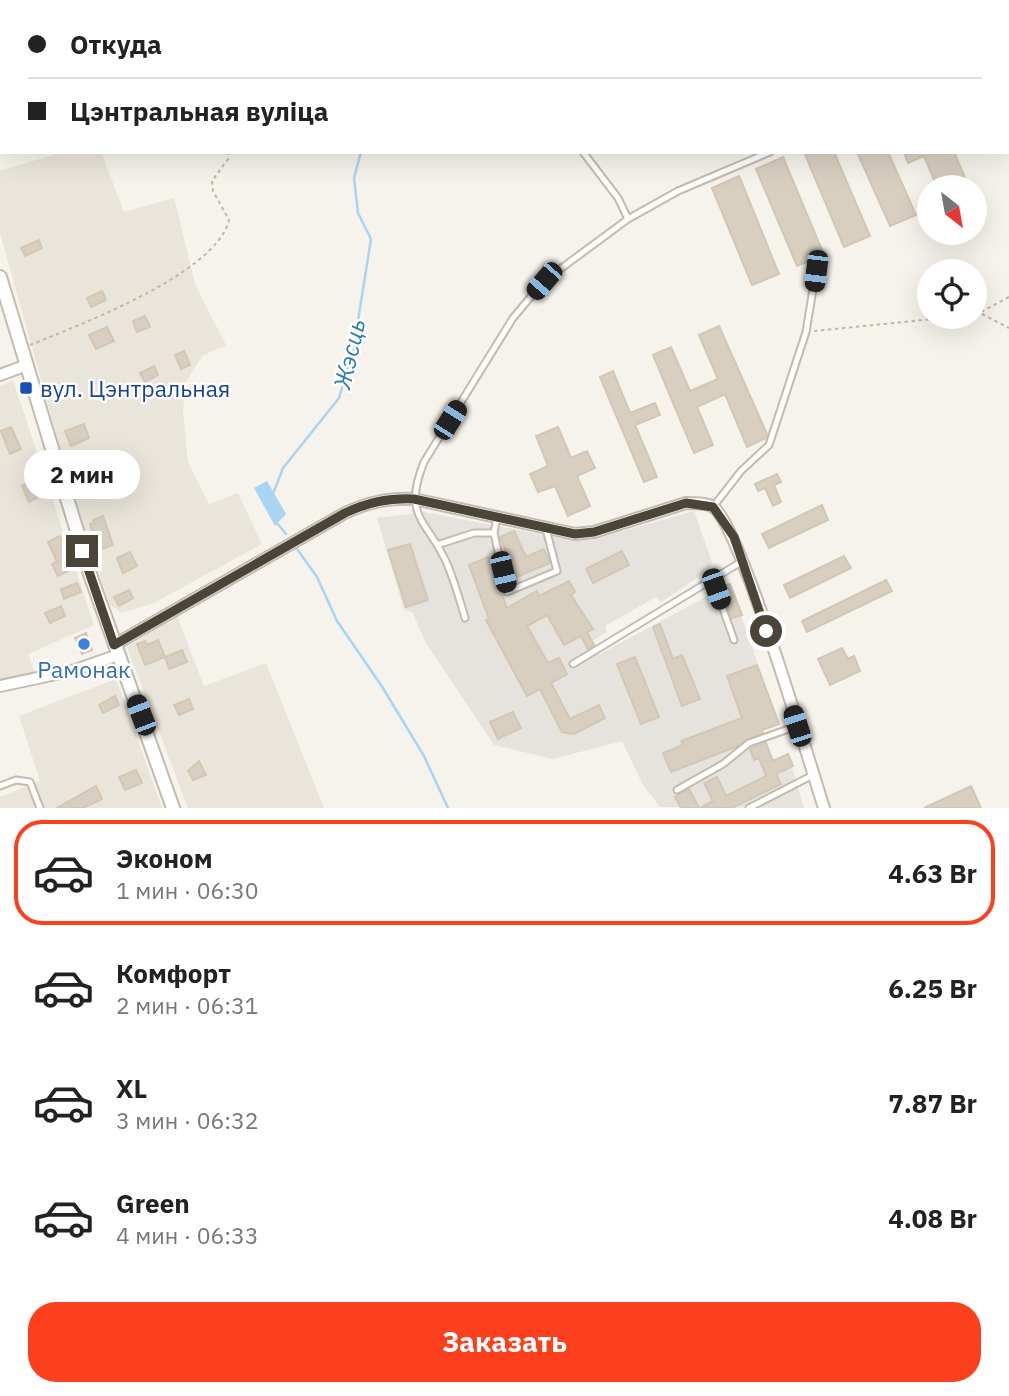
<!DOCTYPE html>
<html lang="ru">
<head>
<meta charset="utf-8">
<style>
	:root { --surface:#fff; --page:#f2f2f2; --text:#222; --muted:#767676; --line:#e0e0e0; --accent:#fc3f1d }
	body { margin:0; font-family:"IBM Plex Sans",sans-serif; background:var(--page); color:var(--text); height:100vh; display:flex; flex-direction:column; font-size:26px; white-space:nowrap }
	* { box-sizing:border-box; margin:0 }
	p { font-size:23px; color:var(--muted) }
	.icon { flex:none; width:38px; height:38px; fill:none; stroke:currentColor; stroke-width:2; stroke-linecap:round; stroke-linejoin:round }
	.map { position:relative; height:808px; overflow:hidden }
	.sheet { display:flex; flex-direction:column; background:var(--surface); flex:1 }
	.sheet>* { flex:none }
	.guide { position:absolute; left:0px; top:0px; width:1010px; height:154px; box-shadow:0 7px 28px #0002; display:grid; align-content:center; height:154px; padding:0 28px; background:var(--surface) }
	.needle { width:46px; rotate:149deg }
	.fabs { position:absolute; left:917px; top:175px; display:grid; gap:14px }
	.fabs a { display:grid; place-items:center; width:70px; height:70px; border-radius:50%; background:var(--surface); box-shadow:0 7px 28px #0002; font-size:35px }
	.end { position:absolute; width:32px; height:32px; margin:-16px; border:9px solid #4b4439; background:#fff; box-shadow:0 0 0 4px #fff }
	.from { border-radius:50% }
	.bubble { position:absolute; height:49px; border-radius:24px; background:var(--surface); box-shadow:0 7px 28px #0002; font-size:23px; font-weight:700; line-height:49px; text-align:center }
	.car { position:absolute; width:21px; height:42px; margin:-21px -10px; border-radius:9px; box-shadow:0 0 5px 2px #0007; background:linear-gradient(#222 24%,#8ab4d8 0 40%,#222 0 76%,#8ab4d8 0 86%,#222 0) }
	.guide b { display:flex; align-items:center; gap:24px; height:66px; font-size:26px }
	.guide b+b { border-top:2px solid var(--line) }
	.guide i { width:18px; height:18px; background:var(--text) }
	ul { padding:12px 0 0; list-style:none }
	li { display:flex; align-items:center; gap:21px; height:105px; margin:0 14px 10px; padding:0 14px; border:4px solid transparent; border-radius:28px }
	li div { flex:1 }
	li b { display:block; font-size:26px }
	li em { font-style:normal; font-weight:700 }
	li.on { border-color:var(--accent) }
	li>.icon { width:63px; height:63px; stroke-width:1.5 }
	.action { display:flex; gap:14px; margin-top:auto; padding:14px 28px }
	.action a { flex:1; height:80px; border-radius:28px; background:var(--accent); color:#fff; font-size:28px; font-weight:700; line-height:80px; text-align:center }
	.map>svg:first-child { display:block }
	.residential { fill:#eae5da }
	.industrial { fill:#e6e2dd }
	.water { fill:#a9d4f2 }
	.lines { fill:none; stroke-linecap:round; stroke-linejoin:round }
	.stream { stroke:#a9d4f2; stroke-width:2.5 }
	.building { fill:#d8cfc1; stroke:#d3c7b4; stroke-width:2 }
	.service-casing { stroke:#c2bbae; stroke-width:9 }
	.minor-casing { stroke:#c2bbae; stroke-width:14 }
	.tertiary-casing { stroke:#c2bbae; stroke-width:16 }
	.path { stroke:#c4b79f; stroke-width:2; stroke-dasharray:3.5 3.5; stroke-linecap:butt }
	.service { stroke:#fff; stroke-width:5 }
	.minor { stroke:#fff; stroke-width:10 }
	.tertiary { stroke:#fff; stroke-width:12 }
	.route { stroke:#4b4439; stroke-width:9 }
	.transit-dot { fill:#1a4fb4; stroke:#fff; stroke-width:2.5 }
	.shop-dot { fill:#3f7fe0; stroke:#fff; stroke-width:2.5 }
	.labels { text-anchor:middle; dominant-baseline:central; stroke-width:5; stroke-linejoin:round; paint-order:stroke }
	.transit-label { font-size:23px; fill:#164399; stroke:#fff; text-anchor:start }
	.shop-label { font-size:23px; fill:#366cbe; stroke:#fff }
	.water-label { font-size:24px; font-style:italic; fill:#2e7ab2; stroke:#fff }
</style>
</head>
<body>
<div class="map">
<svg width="1009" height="808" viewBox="0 0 1009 808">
	<rect width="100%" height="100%" fill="#f6f3ec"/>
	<path class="residential" d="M 62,152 L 101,152 L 124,212 L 174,198 L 195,284 L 226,345 L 202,356 L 186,382 L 183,410 L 188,462 L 209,504 L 238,493 L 262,544 L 154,603 L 122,613 L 110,605 L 77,508 L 0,233 L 0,171 Z
		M 13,380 L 94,625 L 28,654 L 35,674 L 0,681 L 0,386 Z
		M 177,616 L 204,686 L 266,663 L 324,808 L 188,808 L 127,647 Z
		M 116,679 L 162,808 L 0,808 L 0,797 L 40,781 L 19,716 Z"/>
	<path class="industrial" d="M 694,511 L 712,562 L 709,570 L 661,602 L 656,597 L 605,626 L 607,632 L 592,641 L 600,654 L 730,584 L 779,724 L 738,739 L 743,750 L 765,741 L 773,760 L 788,754 L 804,808 L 660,807 L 643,785 L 622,741 L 553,759 L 494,745 L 426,643 L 412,612 L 404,610 L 377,518 L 424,512 L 555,537 L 591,540 Z"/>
	<path class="water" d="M 267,481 L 286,514 L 275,526 L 254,488 Z"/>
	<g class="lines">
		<path class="stream" d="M 350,2 L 350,0
			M 273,494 L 283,468 L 339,398 L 353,352 L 371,239 L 358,213 L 354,178 L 361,152
			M 277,523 L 286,534
			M 297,549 L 317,577 L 337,621 L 381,685 L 424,756 L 448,808"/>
	</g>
	<path class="building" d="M 804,152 L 834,152 L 870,236 L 844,247 Z
		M 857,152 L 888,152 L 916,215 L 890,226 Z
		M 904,152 L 954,152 L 969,187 L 937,187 L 924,156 L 908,163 Z
		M 783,157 L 824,255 L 797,266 L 756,169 Z
		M 739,176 L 779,274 L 752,285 L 712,188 Z
		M 39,240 L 42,248 L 25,256 L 21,248 Z
		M 102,291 L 106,300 L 91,307 L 87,298 Z
		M 145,316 L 150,327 L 137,332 L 133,321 Z
		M 719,326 L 767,434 L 766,438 L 747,447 L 725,394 L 697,407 L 713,445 L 694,453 L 653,355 L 671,347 L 690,391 L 718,379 L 699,335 Z
		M 107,327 L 114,341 L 96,349 L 89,335 Z
		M 184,351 L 190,365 L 181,369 L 175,355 Z
		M 154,366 L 158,375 L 145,382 L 140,373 Z
		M 613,371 L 630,413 L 655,403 L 660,415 L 635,425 L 657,477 L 644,482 L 600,377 Z
		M 84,424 L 89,438 L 71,446 L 65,431 Z
		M 11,427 L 21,449 L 10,454 L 1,431 Z
		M 558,427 L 571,458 L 587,451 L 595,468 L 577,476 L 590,506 L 568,516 L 555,486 L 538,492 L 530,474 L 548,466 L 536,436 Z
		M 93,472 L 96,481 L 82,486 L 78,477 Z
		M 777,474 L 781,482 L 774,485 L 781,502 L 773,506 L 765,488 L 758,491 L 755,484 Z
		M 34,480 L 39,489 L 34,492 L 37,498 L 29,502 L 22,486 Z
		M 822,505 L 828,520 L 769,548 L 762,534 Z
		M 103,516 L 113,545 L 99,550 L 90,524 L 94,523 L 93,520 Z
		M 514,531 L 526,557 L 544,549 L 550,563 L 517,577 L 500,537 Z
		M 60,536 L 64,546 L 61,548 L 70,570 L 58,576 L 52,564 L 57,562 L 48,542 Z
		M 410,544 L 428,600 L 406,607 L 388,550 Z
		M 622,551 L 629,565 L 593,583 L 586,569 Z
		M 130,552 L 137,566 L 123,573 L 117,558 Z
		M 844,556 L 851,568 L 790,598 L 784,585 Z
		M 488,557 L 507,608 L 537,591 L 539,596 L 569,581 L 575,592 L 571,595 L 593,629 L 587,632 L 594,645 L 588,649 L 581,636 L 564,645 L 547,615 L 527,626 L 548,663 L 559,658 L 567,674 L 551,683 L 570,719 L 599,705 L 605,718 L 574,734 L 562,732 L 540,689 L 527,696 L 486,620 L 489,619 L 469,565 Z
		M 886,580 L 892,591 L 807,632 L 802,621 Z
		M 77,583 L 81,592 L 64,599 L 61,589 Z
		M 730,584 L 742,615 L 732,618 L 721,587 Z
		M 129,590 L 133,598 L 119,606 L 114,597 Z
		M 61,606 L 65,616 L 50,623 L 45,613 Z
		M 660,624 L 673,659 L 682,655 L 700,699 L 682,706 L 653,627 Z
		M 86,633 L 92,650 L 82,654 L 75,638 Z
		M 158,640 L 165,657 L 145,665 L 137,644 L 145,641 L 147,645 Z
		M 842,648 L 848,659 L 854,656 L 860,671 L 830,685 L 818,659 Z
		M 182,650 L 187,662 L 169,669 L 165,657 Z
		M 635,657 L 659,717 L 641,724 L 617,664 Z
		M 757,665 L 779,724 L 762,730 L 763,733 L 738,746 L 671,772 L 663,753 L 683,745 L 681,741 L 742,718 L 727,676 Z
		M 115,696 L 119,705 L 103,713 L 99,705 Z
		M 189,699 L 193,709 L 179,715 L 174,705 Z
		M 513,712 L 521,728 L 498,739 L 490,722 Z
		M 766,743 L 773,761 L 788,754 L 793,766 L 776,774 L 781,784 L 732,808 L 700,808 L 713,801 L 704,783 L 717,777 L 726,796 L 766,776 L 759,758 L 754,760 L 750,749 Z
		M 199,761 L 206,775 L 193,780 L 188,771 Z
		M 136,770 L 142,783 L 125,790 L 119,777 Z
		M 96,786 L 102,799 L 83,808 L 57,808 Z
		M 971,786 L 981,808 L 924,808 Z
		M 689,789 L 699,808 L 681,808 L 675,797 Z"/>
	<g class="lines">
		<g class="service-casing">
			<path id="service" d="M 522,0 L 522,2
				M 583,152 L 618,198 L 628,219
				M 713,507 L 741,471 L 769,445 L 806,332 L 816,271
				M 494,533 L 507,592 L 557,571 L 546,529
				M 437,545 L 474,533 L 494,533 L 497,517
				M 712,578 L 734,640
				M 465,618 C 460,601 455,583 448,566 C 429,520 401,519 424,462 L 513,318 L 544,281 L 628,219 L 678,191 L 770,152
				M 573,664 L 741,562
				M 0,786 L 16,780 L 30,782 L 40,808
				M 677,790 L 723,764 L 749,743 L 797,726
				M 749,808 L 813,775"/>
		</g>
		<g class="minor-casing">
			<path id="minor" d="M 281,0 L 281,2
				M 16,2 L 17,0
				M 0,38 L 2,34
				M 0,375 L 24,366
				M 114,645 L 345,513 C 369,502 388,498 414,499 L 575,534 L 594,532 L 686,503 C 694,504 706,502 713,507 C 740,524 809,762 824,808
				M 0,686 L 75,670 L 118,655"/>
		</g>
		<g class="tertiary-casing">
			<path id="tertiary" d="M 0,277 L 90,574 L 173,808"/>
		</g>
		<path class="path" d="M 982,314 L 1009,328
			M 975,315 L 1009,297
			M 814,331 L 953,317
			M 30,345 C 79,325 216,274 229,220 L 213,191 L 212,181 L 228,159 L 228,152"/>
		<use href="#service" class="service"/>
		<use href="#minor" class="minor"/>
		<use href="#tertiary" class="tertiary"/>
	</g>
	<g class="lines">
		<path class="route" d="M 82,551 L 114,645 L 345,513 C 369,502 388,498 414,499 L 575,534 L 594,532 L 686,503 L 713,507 L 734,537 L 766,631"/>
	</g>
	<rect class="transit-dot" x="19" y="381" width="14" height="14" rx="3.5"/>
	<circle class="shop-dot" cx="84" cy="644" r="7"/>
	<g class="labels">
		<g class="transit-label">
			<text x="40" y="388">вул. Цэнтральная</text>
		</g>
		<g class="shop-label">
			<text x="84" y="669">Рамонак</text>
		</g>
		<g class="water-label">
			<text transform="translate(349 354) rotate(-77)">Жэсць</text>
		</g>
	</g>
</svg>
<div class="fabs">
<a><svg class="needle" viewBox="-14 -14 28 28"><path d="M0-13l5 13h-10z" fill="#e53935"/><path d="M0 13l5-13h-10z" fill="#767676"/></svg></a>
<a><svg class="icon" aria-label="locate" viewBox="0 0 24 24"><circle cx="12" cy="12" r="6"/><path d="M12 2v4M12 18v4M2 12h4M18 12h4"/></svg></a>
</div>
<i class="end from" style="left:766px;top:631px"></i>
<i class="end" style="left:82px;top:551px"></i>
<div class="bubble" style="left:24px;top:450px;width:116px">2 мин</div>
<i class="car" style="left:816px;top:271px;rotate:187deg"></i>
<i class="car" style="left:544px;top:281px;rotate:221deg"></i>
<i class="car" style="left:450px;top:420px;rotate:32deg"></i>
<i class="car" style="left:503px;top:572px;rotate:167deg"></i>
<i class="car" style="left:716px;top:589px;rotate:160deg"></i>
<i class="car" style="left:141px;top:715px;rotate:339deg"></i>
<i class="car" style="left:797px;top:726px;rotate:342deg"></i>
<div class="guide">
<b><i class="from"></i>Откуда</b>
<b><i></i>Цэнтральная вуліца</b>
</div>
</div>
<section class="sheet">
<ul>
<li class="on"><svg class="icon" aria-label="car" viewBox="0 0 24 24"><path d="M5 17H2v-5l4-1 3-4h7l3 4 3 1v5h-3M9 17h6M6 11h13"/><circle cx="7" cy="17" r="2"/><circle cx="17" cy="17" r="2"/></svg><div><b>Эконом</b><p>1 мин · 06:30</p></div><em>4.63 Br</em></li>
<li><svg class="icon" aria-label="car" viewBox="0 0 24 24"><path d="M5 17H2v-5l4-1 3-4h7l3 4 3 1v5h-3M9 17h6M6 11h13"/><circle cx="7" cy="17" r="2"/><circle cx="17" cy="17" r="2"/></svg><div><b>Комфорт</b><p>2 мин · 06:31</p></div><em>6.25 Br</em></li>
<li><svg class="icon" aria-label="car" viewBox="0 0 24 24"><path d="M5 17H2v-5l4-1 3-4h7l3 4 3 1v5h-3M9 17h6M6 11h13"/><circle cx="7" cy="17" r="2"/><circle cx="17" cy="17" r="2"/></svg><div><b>XL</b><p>3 мин · 06:32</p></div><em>7.87 Br</em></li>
<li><svg class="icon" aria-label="car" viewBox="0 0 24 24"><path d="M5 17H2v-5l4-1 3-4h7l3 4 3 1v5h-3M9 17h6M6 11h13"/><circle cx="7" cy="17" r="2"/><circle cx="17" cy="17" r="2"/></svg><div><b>Green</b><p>4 мин · 06:33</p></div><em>4.08 Br</em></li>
</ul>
<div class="action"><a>Заказать</a></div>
</section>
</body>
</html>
